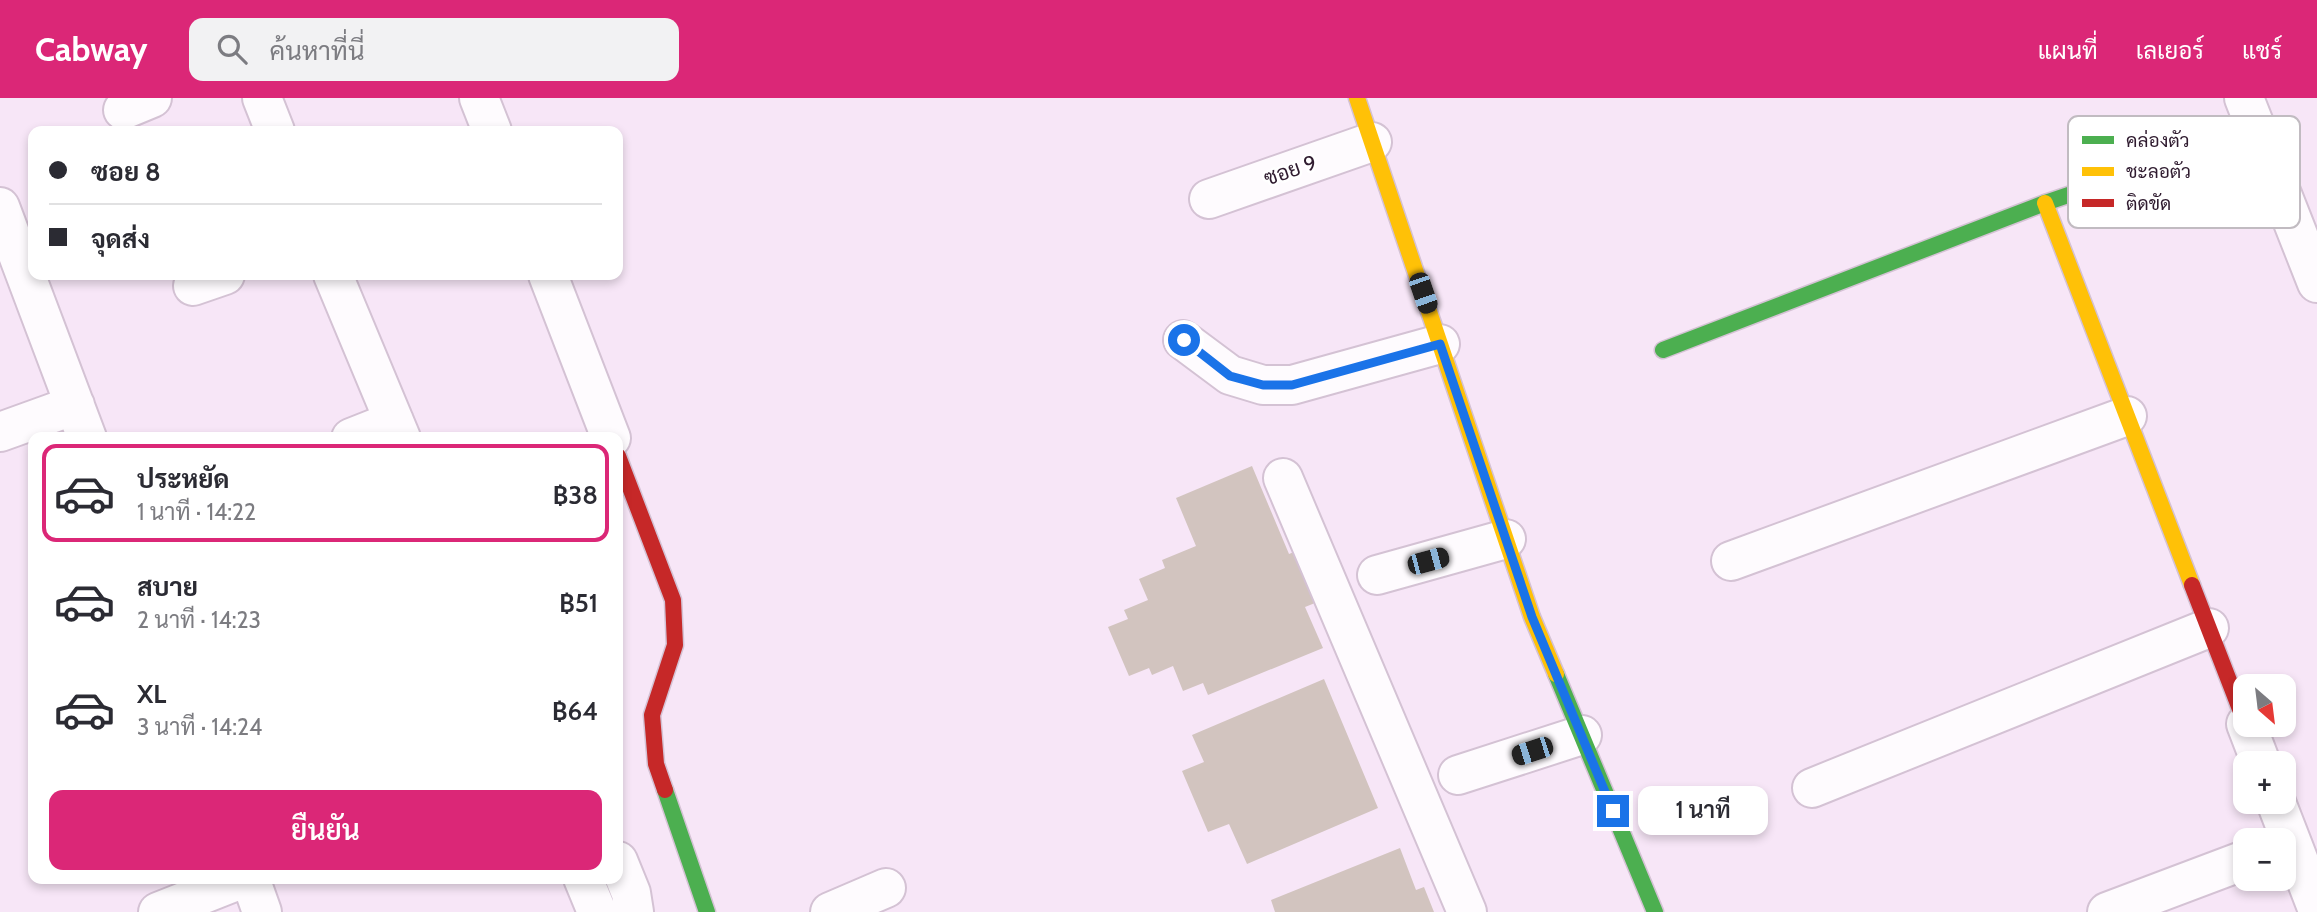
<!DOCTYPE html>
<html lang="th">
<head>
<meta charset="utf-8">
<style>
	:root { --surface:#fff; --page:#f2f2f3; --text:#2b2b33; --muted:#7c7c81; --line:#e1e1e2; --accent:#db2777 }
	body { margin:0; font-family:Cabin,Sarabun,sans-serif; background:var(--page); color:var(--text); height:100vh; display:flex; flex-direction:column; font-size:26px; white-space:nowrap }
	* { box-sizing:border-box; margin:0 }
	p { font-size:23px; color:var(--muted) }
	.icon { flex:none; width:38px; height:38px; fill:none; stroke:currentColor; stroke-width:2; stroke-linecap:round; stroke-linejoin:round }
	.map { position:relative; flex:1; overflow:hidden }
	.details { position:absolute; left:28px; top:334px; width:595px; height:452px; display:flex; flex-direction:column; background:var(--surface); border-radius:14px; box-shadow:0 4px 10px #0003 }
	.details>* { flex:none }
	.top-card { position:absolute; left:28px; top:28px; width:595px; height:154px; border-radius:14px; box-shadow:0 4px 10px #0003; display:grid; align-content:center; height:154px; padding:0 21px; background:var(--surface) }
	.needle { width:46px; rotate:152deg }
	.buttons { position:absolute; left:2233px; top:576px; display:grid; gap:14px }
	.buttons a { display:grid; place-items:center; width:63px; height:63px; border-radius:14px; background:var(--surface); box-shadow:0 4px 10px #0003; font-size:35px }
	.end { position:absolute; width:32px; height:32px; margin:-16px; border:9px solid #1a73e8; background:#fff; box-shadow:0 0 0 4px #fff }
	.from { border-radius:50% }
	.bubble { position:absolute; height:49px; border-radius:14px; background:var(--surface); box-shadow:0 4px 10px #0003; font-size:23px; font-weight:600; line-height:49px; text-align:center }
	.car { position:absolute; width:21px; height:42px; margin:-21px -10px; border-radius:9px; box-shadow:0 0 5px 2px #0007; background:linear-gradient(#222 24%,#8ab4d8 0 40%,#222 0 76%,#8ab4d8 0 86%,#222 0) }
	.top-card b { display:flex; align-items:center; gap:24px; height:66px; font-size:26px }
	.top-card b+b { border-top:2px solid var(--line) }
	.top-card i { width:18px; height:18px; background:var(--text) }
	ul { padding:12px 0 0; list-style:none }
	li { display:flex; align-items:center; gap:21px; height:98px; margin:0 14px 10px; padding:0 7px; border:4px solid transparent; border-radius:14px }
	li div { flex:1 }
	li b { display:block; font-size:26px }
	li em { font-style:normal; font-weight:600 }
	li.on { border-color:var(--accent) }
	li>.icon { width:63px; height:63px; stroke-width:1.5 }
	.primary-button { display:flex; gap:14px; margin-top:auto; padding:14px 21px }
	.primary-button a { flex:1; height:80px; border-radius:14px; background:var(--accent); color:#fff; font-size:28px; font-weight:600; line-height:80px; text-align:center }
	header { display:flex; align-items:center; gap:42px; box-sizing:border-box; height:98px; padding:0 35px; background:var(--accent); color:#fff }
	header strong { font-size:33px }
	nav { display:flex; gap:38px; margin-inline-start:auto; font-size:24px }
	.search { width:490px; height:63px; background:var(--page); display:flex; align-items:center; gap:18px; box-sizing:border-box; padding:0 24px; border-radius:14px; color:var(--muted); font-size:26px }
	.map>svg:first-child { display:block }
	.building { fill:#d2c4bf }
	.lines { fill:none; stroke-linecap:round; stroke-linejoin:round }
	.street-casing { stroke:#d4c2d4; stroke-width:42 }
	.fast-casing { stroke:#d4c2d4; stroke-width:19 }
	.slow-casing { stroke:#d4c2d4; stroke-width:19 }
	.jam-casing { stroke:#d4c2d4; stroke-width:19 }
	.street { stroke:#fefbfe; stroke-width:38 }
	.fast { stroke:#4caf50; stroke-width:16 }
	.slow { stroke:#ffc107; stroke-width:16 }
	.jam { stroke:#c62828; stroke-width:16 }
	.route { stroke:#1a73e8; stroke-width:9 }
	.labels { text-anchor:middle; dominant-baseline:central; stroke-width:5; stroke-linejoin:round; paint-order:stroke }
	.street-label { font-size:21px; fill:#2f1b2f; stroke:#fff }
	.key { fill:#fff; stroke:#c1bbc1; stroke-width:2 }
	.key-label { font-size:19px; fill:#2f1b2f }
</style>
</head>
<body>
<header>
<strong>Cabway</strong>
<div class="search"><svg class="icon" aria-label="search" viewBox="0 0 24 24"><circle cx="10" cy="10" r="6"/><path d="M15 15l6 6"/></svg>ค้นหาที่นี่</div>
<nav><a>แผนที่</a><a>เลเยอร์</a><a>แชร์</a></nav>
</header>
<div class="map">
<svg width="2317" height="814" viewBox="0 0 2317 814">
	<rect width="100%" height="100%" fill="#f7e6f7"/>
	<path class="building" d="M 1252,368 L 1289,456 L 1294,454 L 1315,505 L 1305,509 L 1323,550 L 1208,597 L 1203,585 L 1183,593 L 1173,568 L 1152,577 L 1149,570 L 1129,578 L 1108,529 L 1128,521 L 1124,512 L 1148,502 L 1139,481 L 1165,470 L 1162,462 L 1196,448 L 1176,400 Z
		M 1324,581 L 1378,710 L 1247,766 L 1229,726 L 1208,734 L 1182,673 L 1204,664 L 1192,637 Z
		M 1400,750 L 1416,792 L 1424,789 L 1434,814 L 1275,814 L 1271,802 Z"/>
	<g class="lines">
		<g class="street-casing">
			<path id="street" d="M 262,0 L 275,33
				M 479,0 L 492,33
				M 2244,0 L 2317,185
				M 123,12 L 152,0
				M 1209,101 L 1372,44
				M 0,109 L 87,340
				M 333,177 L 401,340
				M 548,177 L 611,340
				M 193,188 L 225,177
				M 1183,242 L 1230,277 L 1263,287 L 1292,287 L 1440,246
				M 0,334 L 75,307
				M 351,340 L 394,323
				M 1283,380 L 1467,814
				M 1731,463 L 2127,318
				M 1377,477 L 1506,441
				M 2246,626 L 2261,665
				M 1458,677 L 1582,637
				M 1812,690 L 2209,530
				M 2276,704 L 2317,810
				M 618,763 L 631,795 L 634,814
				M 250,780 L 262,814
				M 583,780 L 597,814
				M 158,814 L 244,780
				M 830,814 L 886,790
				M 2107,814 L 2245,762"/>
		</g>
		<g class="fast-casing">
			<path id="fast" d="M 1663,252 L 2045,105 L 2258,32
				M 1556,576 L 1655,814
				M 665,692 L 707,814"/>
		</g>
		<g class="slow-casing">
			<path id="slow" d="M 1357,0 L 1532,519 L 1556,576
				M 2045,105 L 2192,487"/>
		</g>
		<g class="jam-casing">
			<path id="jam" d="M 618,358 L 673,502 L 675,547 L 652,617 L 656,666 L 665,692
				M 2192,487 L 2245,624"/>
		</g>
		<use href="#street" class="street"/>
		<use href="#fast" class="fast"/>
		<use href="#slow" class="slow"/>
		<use href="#jam" class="jam"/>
	</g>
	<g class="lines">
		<path class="route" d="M 1184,242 L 1230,278 L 1263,287 L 1292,287 L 1440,246 L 1532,519 L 1613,713"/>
	</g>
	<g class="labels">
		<g class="street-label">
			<text transform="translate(1290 72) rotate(-19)">ซอย 9</text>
		</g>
	</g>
	<rect x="2068" y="18" width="232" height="112" rx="10" class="key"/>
	<rect x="2082" y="38" width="32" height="8" fill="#4caf50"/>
	<rect x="2082" y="69" width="32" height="9" fill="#ffc107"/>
	<rect x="2082" y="101" width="32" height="8" fill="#c62828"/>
	<g class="key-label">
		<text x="2126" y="49">คล่องตัว</text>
		<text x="2126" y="80">ชะลอตัว</text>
		<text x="2126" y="112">ติดขัด</text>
	</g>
</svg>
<div class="buttons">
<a><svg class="needle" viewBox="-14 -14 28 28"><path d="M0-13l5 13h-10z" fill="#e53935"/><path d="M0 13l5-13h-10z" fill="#7c7c81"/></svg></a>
<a>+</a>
<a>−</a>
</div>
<i class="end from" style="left:1184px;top:242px"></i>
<i class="end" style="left:1613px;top:713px"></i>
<div class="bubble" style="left:1638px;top:688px;width:130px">1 นาที</div>
<i class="car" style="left:1423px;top:195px;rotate:161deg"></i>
<i class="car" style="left:1428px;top:463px;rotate:75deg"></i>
<i class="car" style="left:1532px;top:653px;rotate:252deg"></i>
<div class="top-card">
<b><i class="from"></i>ซอย 8</b>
<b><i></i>จุดส่ง</b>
</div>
<section class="details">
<ul>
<li class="on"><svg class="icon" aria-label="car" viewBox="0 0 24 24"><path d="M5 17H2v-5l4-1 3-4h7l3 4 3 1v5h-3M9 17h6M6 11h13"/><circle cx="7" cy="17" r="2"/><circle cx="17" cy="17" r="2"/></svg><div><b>ประหยัด</b><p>1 นาที · 14:22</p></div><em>฿38</em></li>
<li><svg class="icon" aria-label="car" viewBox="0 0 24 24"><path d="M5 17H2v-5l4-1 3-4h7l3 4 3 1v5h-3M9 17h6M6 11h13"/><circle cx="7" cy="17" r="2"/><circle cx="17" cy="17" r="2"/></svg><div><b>สบาย</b><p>2 นาที · 14:23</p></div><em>฿51</em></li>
<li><svg class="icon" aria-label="car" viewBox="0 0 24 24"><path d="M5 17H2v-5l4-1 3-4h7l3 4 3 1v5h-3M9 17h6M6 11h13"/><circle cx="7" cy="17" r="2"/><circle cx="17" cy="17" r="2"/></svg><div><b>XL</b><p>3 นาที · 14:24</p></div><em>฿64</em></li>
</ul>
<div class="primary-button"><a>ยืนยัน</a></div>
</section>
</div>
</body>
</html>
